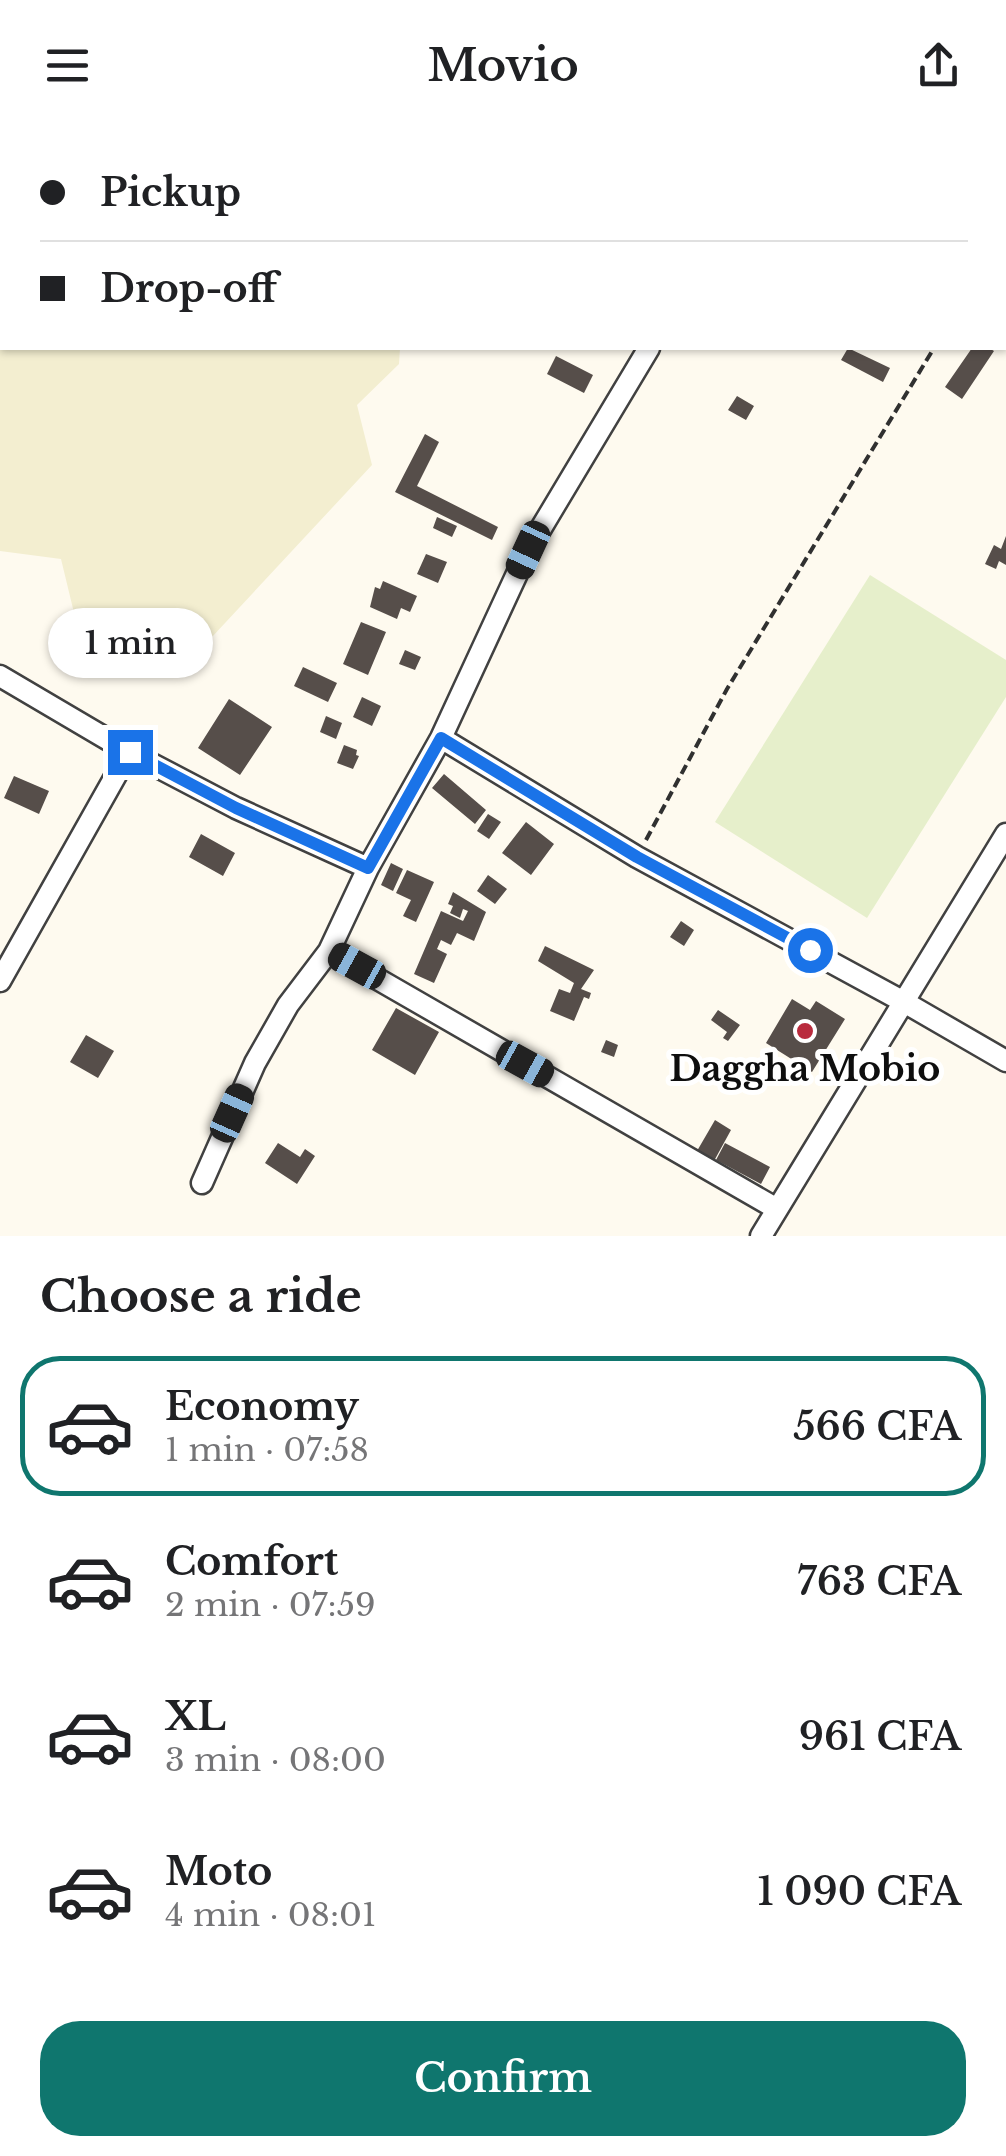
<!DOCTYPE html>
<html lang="en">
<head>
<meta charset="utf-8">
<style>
	:root { --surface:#fff; --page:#f6f6f6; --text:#202124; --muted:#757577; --line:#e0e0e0; --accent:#0f766e }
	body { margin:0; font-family:"Libre Baskerville",serif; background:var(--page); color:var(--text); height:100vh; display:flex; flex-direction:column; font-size:38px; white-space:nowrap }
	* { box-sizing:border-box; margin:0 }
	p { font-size:32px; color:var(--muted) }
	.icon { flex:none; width:55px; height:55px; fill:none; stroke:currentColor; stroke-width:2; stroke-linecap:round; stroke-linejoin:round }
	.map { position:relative; height:1106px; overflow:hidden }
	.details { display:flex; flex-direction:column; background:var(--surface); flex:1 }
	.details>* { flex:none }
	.banner { position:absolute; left:0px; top:0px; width:1008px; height:220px; box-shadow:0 2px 8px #0004; display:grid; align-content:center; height:220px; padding:0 40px; background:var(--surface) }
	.end { position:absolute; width:45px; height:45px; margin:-22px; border:12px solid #1a73e8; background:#fff; box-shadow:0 0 0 5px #fff }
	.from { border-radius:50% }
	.bubble { position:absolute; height:70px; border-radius:35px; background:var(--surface); box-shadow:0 2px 8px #0004; font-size:32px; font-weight:600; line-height:70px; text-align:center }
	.car { position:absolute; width:30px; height:60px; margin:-30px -15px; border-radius:12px; box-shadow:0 0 8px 2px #0007; background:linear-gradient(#222 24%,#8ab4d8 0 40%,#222 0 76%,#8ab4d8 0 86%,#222 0) }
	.banner b { display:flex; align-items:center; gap:35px; height:95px; font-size:38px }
	.banner b+b { border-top:2px solid var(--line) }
	.banner i { width:25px; height:25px; background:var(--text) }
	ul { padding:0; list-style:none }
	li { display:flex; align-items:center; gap:30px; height:140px; margin:0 20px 15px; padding:0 20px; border:5px solid transparent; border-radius:40px }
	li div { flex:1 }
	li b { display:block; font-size:38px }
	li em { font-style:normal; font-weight:600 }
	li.current { border-color:var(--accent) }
	li>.icon { width:90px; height:90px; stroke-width:1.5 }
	h2 { padding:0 40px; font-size:45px; line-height:120px }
	.cta { display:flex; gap:20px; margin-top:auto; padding:20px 40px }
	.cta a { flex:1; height:115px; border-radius:40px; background:var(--accent); color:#fff; font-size:40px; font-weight:600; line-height:115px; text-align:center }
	header { display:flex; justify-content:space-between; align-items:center; height:130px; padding:0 40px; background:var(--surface); font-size:45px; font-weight:600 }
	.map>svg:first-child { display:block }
	.farmland { fill:#f3eed0 }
	.pitch { fill:#e6efcb }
	.building { fill:#564e4a }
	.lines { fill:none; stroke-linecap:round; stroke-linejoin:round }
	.minor-casing { stroke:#414141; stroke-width:25 }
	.path { stroke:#303030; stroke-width:4; stroke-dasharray:10 5; stroke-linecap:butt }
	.minor { stroke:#fff; stroke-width:20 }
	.route { stroke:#1a73e8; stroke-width:12 }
	.poi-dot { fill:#b92b3d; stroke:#fff; stroke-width:4 }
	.labels { text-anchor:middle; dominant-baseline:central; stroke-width:10; stroke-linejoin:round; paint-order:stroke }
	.poi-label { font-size:35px; font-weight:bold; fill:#0e0e0e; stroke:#fff }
</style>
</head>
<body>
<header><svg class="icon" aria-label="menu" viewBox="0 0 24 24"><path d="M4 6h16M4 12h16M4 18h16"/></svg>Movio<svg class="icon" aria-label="share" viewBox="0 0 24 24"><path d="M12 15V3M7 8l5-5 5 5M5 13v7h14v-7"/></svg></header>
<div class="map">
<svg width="1006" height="1106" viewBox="0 0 1006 1106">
	<rect width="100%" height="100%" fill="#fefaef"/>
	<path class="farmland" d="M 0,0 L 387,2 L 2,2 L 2,218 L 400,218 L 399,234 L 357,275 L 372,335 L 198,522 L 71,544 L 75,487 L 61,429 L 0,421 Z"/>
	<path class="pitch" d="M 870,445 L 1006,530 L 1006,567 L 867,788 L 715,692 Z"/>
	<path class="building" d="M 848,218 L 890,238 L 883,252 L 841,230 Z
		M 972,218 L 989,218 L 994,221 L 962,269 L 945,257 Z
		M 556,226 L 593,245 L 584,263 L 547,244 Z
		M 737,266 L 754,276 L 746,290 L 728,280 Z
		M 425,304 L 439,312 L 417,356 L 498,397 L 492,410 L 395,362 Z
		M 437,387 L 457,396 L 452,407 L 433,398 Z
		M 1006,406 L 1006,435 L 999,431 L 996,439 L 985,434 L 994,415 L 1001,419 Z
		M 426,424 L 447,432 L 438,453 L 417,444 Z
		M 383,451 L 417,466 L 410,482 L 401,478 L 397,489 L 370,477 L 375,457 L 380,459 Z
		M 361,492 L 386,502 L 368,545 L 343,534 Z
		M 405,520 L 421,527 L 415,540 L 399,534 Z
		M 303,537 L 337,553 L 328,572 L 294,556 Z
		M 362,567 L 381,576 L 372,596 L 353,587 Z
		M 229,569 L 272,597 L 240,645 L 198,618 Z
		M 326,586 L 342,593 L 336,609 L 320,602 Z
		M 344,615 L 357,620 L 356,625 L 359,626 L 353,639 L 337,633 Z
		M 444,644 L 486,680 L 475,694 L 432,658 Z
		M 14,646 L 49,661 L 39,684 L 4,668 Z
		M 488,684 L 501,692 L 489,709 L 477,701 Z
		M 526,692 L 554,714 L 531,745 L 502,723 Z
		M 201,704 L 235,723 L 223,746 L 189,727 Z
		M 391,733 L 403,739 L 393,761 L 381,755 Z
		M 407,740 L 434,752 L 416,792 L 403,786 L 411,770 L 396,763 Z
		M 488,745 L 507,759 L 495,774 L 477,761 Z
		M 453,762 L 486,782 L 474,811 L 457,803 L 451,815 L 441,810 L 437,819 L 447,824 L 434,853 L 414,844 L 441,781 L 463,791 L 468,781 L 463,779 L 460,788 L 450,783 L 453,776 L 448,774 Z
		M 681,791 L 694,800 L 684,816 L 670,807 Z
		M 545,816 L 594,840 L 581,859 L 591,863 L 589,869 L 584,867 L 574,891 L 550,881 L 559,859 L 570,863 L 574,853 L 538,831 Z
		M 792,869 L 810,880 L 816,871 L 845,889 L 812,942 L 766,913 Z
		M 396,878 L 439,902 L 415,945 L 372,920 Z
		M 718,880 L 740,895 L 728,911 L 723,908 L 727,902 L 711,890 Z
		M 86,905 L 114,921 L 98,948 L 70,932 Z
		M 606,910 L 618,915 L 614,927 L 601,922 Z
		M 715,990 L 731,1000 L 714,1031 L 697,1021 Z
		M 278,1013 L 300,1027 L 305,1019 L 315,1026 L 297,1054 L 265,1033 Z
		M 725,1013 L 770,1037 L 761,1054 L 716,1030 Z"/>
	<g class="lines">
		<g class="minor-casing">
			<path id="minor" d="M 940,0 L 944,2
				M 772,2 L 773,0
				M 1005,38 L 1006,39
				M 0,546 L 129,622 L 236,678 L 368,738
				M 441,608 L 637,727 L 904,872 L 1006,931
				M 329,821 L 777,1079
				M 0,851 L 129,622
				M 202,1053 L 255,933 L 288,875 L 329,821 L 368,738 L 441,608 L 528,420 L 649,218
				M 761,1106 L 1006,704"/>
		</g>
		<path class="path" d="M 1005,94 L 1006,92
			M 646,710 L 727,559 L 934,218"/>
		<use href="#minor" class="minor"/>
	</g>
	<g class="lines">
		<path class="route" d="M 130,622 L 236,678 L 368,738 L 441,608 L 637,727 L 810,820"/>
	</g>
	<circle class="poi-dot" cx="805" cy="901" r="10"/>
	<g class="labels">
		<g class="poi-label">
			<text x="805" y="938">Daggha Mobio</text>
		</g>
	</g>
</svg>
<i class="end from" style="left:810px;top:820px"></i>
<i class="end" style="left:130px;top:622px"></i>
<div class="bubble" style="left:48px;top:478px;width:165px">1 min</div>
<i class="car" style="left:528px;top:420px;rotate:205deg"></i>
<i class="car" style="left:357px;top:836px;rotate:299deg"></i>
<i class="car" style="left:525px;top:934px;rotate:119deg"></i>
<i class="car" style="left:232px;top:983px;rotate:24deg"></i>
<div class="banner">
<b><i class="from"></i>Pickup</b>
<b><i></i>Drop-off</b>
</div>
</div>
<section class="details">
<h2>Choose a ride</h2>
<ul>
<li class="current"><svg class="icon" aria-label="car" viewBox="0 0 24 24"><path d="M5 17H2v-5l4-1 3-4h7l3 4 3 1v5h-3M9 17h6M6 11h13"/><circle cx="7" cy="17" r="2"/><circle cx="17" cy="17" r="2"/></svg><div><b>Economy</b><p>1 min · 07:58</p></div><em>566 CFA</em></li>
<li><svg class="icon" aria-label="car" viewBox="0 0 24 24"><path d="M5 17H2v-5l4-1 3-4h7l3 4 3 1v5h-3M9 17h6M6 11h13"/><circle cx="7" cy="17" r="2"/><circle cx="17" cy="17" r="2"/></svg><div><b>Comfort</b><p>2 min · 07:59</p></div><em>763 CFA</em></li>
<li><svg class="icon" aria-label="car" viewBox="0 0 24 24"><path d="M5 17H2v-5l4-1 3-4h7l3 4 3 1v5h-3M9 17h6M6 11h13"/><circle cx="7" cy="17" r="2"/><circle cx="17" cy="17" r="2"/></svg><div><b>XL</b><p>3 min · 08:00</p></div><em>961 CFA</em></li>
<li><svg class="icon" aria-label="car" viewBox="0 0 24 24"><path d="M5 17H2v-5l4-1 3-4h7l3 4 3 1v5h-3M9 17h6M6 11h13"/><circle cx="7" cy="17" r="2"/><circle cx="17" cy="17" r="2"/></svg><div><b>Moto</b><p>4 min · 08:01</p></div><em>1 090 CFA</em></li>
</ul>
<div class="cta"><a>Confirm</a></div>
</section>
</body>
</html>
